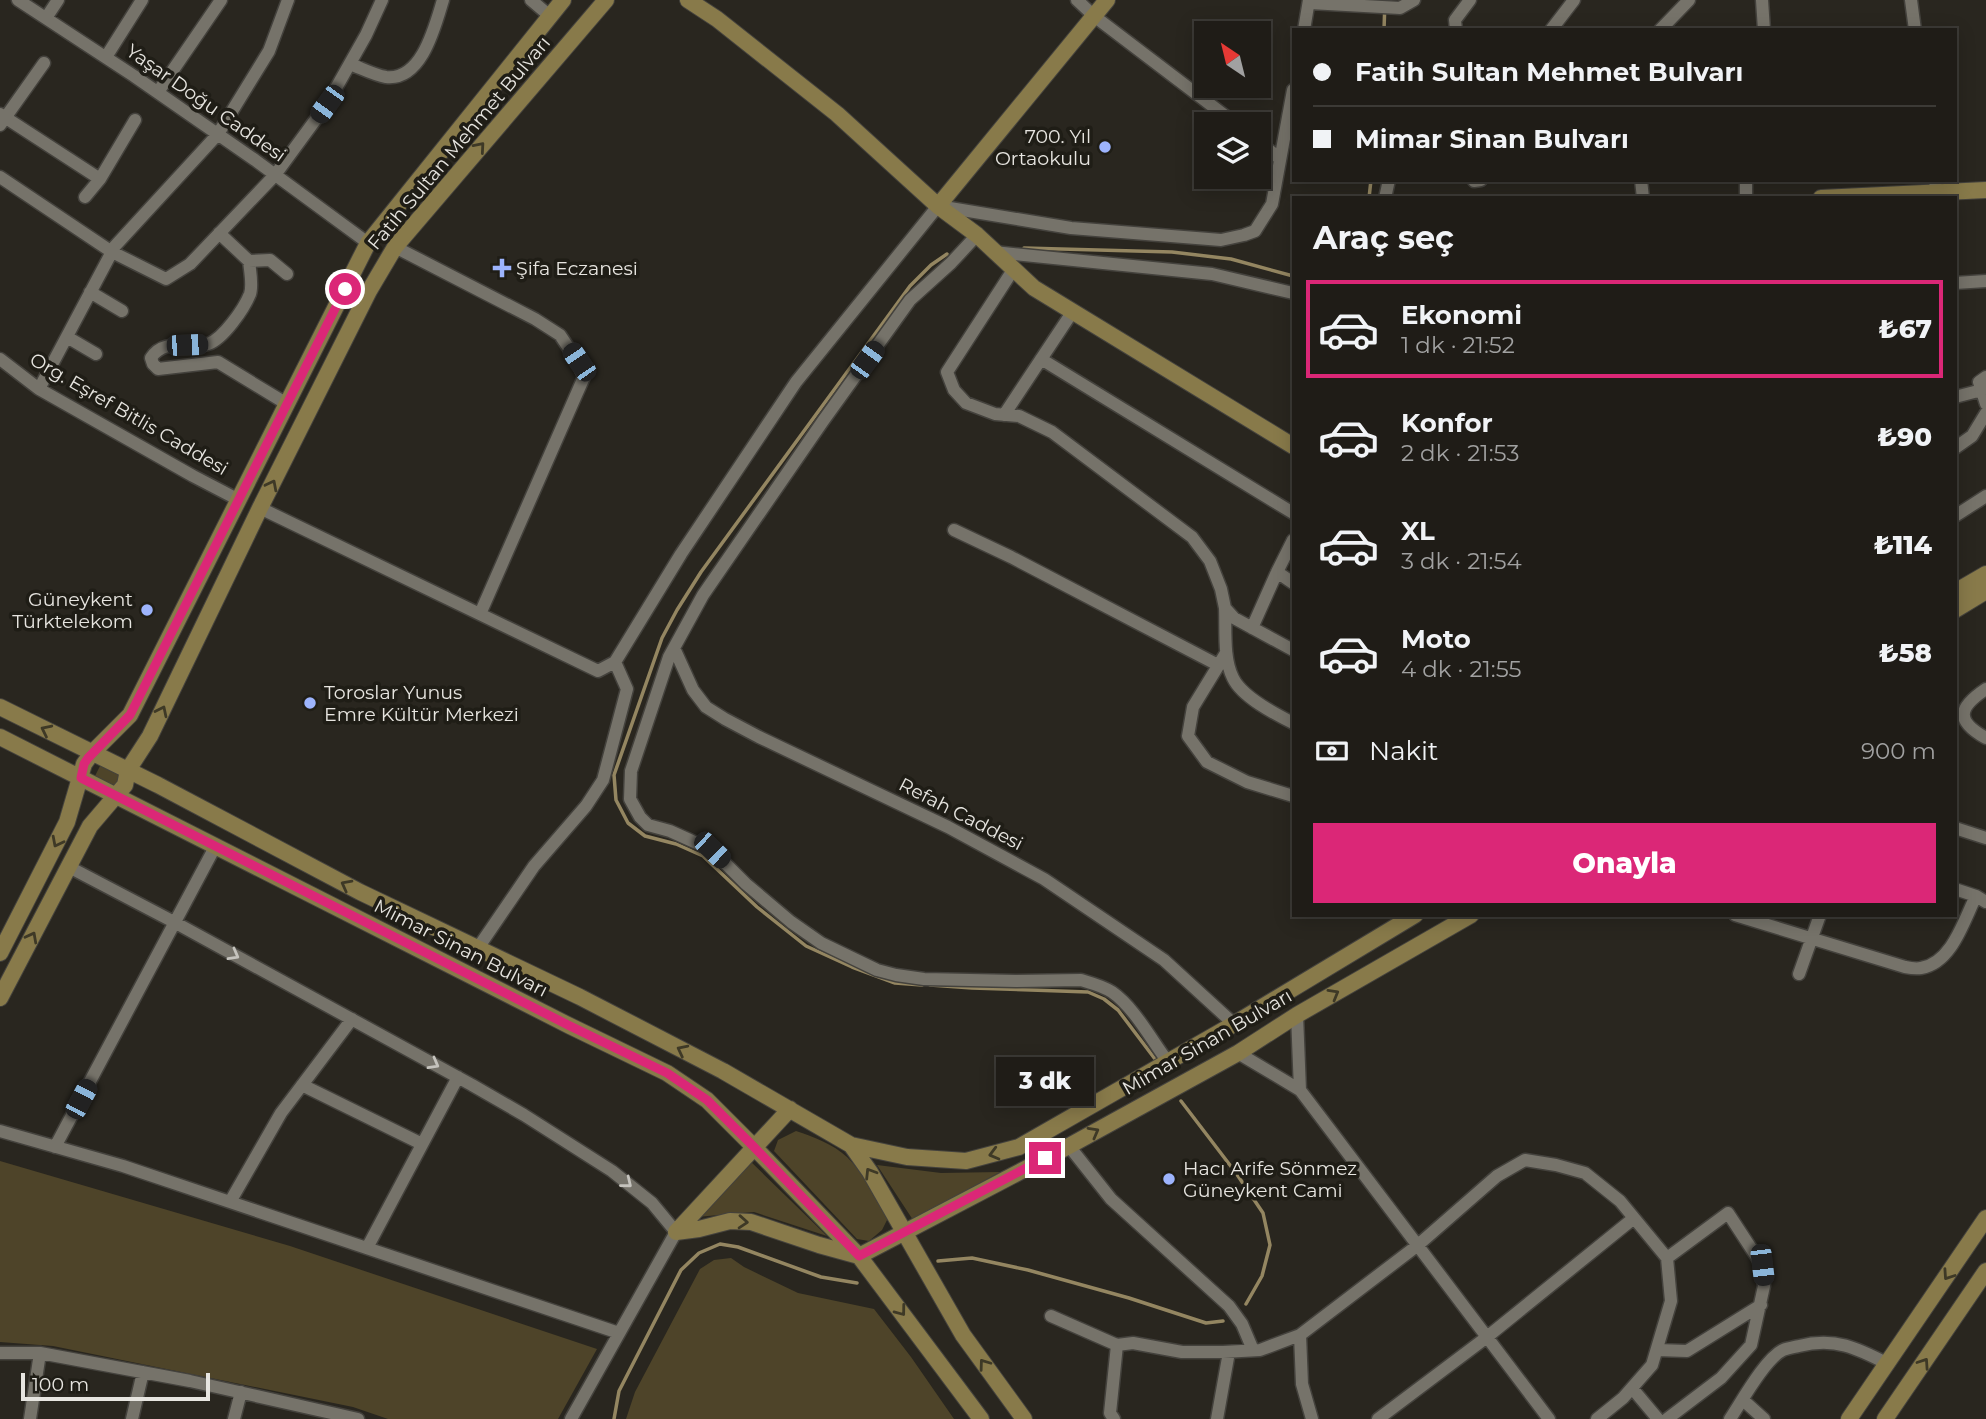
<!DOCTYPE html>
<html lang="tr">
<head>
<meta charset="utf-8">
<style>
	:root { --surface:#1f1c17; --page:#272520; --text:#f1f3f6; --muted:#a1a1a1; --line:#3c3a36; --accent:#db2777 }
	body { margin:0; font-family:Montserrat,sans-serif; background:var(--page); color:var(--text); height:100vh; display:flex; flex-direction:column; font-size:26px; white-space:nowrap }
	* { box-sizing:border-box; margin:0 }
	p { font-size:23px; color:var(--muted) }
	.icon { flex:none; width:38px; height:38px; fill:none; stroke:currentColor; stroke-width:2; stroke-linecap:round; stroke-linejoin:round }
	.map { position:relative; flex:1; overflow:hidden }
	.drawer { position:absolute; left:1292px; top:196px; width:665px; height:721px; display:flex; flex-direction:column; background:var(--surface); border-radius:0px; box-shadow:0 4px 18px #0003,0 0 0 2px var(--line) }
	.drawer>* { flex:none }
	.top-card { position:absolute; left:1292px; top:28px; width:665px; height:154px; border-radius:0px; box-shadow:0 4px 18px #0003,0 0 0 2px var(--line); display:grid; align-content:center; height:154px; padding:0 21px; background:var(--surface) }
	.needle { width:46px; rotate:325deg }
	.controls { position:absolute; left:1194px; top:21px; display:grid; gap:14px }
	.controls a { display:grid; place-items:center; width:77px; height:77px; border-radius:0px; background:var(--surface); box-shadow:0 4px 18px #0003,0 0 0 2px var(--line); font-size:35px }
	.scale { position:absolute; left:21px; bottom:18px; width:189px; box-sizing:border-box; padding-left:7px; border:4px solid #e7e5e0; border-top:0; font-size:19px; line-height:24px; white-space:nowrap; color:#e7e5e0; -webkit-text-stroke:5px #1f1d16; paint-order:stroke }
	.end { position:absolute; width:32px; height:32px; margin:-16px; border:9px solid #db2777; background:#fff; box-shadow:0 0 0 4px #fff }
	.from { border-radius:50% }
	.bubble { position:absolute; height:49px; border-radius:0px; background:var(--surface); box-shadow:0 4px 18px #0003,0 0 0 2px var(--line); font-size:23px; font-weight:800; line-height:49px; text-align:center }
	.car { position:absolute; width:21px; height:42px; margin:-21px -10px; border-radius:9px; box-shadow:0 0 5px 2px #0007; background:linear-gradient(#222 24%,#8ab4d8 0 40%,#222 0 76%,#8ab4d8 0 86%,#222 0) }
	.top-card b { display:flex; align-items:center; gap:24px; height:66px; font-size:26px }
	.top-card b+b { border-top:2px solid var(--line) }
	.top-card i { width:18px; height:18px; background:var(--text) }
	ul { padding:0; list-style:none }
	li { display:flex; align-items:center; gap:21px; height:98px; margin:0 14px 10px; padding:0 7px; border:4px solid transparent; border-radius:0px }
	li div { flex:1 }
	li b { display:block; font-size:26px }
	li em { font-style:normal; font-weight:800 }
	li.selected { border-color:var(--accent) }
	li>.icon { width:63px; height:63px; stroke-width:1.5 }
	h2 { padding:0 21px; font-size:32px; line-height:84px }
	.pay { display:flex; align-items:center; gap:18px; height:77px; padding:0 21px; font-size:26px }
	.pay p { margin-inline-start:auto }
	.button { display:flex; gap:14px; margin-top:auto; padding:14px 21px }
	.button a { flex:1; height:80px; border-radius:0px; background:var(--accent); color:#fff; font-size:28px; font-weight:800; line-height:80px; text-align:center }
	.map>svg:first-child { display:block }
	.green { fill:#4e4429 }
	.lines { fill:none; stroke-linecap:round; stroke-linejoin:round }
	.stream { stroke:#948661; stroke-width:3.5 }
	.street-casing { stroke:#44423d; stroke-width:15 }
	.secondary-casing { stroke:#44423d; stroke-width:18 }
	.street { stroke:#76736a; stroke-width:12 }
	.secondary { stroke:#887a4a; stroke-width:16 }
	.oneway { stroke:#3e3926 }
	.oneway2 { stroke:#c5c3bd }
	.route { stroke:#db2777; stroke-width:9 }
	.poi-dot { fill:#9db4fd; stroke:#1f1d16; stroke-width:2.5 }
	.labels { text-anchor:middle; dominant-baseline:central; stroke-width:7; stroke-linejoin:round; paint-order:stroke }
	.street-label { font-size:19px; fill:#e7e5e0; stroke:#1f1d16 }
	.poi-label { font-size:19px; fill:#e7e5e0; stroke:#1f1d16; text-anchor:start }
</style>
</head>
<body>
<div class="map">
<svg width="1986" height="1419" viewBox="0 0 1986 1419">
	<rect width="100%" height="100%" fill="#29261f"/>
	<path class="green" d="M 102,762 L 122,772 L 114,788 L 94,778 Z
		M 796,1131 C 814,1137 833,1144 847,1157 C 864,1173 876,1198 888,1218 L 882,1230 L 869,1241 L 857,1239 L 774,1151 L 778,1140 Z
		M 748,1159 L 827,1236 L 754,1212 L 696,1217 Z
		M 0,1161 L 290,1246 L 597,1349 L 558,1419 L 388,1419 L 353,1407 L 53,1346 L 0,1342 Z
		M 877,1165 L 941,1173 L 1000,1172 L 913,1220 Z
		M 731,1258 L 744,1267 L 798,1293 L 874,1309 L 911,1357 L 954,1419 L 626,1419 L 635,1392 L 700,1269 L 714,1260 Z"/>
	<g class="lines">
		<path class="stream" d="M 1384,30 L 1385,0
			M 1369,198 L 1371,180
			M 1024,248 L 1172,252 L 1231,259 L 1293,276
			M 922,985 L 895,983 L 852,967 L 806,946 L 757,907 L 703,856 L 676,844 L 645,836 L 628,823 L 616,800 L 614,775 L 662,638 L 677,610 L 701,572 L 910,286 L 931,265 L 947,254
			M 930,985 L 972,988 L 1088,992 L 1104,999 L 1118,1010 L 1155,1059
			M 1181,1101 L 1236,1173 L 1263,1213 L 1270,1245 L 1262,1276 L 1246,1304
			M 938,1261 L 972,1258 L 1028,1270 L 1129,1298 L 1206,1323 L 1223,1321
			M 614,1419 L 619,1391 L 681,1270 L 699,1253 L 720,1244 L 738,1247 L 821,1277 L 857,1283"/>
		<g class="street-casing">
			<path id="street" d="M 18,0 L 134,76 L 255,160 L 368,243
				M 531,0 L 551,17
				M 1077,0 L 1094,16 L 1236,124
				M 1762,0 L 1764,30
				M 1911,0 L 1915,30
				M 1310,3 L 1400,8 L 1414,0
				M 46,18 L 58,0
				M 1304,30 L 1309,0
				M 1456,30 L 1455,20 L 1470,0
				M 1551,30 L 1574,0
				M 1660,30 L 1689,0
				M 106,57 L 142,0
				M 350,64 C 361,68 374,75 386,77 C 422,81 435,26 443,0
				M 158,92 L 221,0
				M 0,114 L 100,179
				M 0,125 L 44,63
				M 1258,141 L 1280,159
				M 0,177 L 112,252 L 166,279 L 190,264 L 275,175 L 327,104 L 366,35 L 382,0
				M 1641,180 L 1643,198
				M 1746,180 L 1746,198
				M 1935,180 L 1937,198
				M 1474,181 L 1481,180
				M 85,197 L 100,179 L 135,120
				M 1385,198 L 1389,180
				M 219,233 L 249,261 C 250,271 253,285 250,294 C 244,309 223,339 208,344 C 189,350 164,337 151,358 L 153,364 L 158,369 L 218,362 L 287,404
				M 977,235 L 951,263 L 910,300 L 823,421 L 703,595 L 669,657 L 631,771 L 630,799 L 640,817 L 648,825 L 670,831 L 712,850 L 746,884 L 791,922 L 821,943 L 877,970 L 896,975 L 924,979 L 1016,981 L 1081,980 C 1091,983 1103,986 1112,992 C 1134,1007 1152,1041 1168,1062
				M 395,247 L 535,319 L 560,335 L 578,362 L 584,377 L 480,614
				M 994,252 L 1212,274 L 1293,293
				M 249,261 L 270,260 L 287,274
				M 1013,270 L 947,372 L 954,390 L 966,403 L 995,414 L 1019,416 L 1052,432 L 1192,537 L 1210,561 L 1221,589 L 1225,608 L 1234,618 L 1293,650
				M 1955,283 L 1986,281
				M 90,292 L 122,311
				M 67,337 L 96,354
				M 0,359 L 39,389 L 193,476 L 239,500
				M 1041,359 L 1293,513
				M 1986,377 L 1979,382 L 1986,404
				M 39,389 L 115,246 L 218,134 L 269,51 L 288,0
				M 1955,397 L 1982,390
				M 1004,415 L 1073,311
				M 1955,448 L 1972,436 L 1986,413
				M 260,508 L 598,671 L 615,662 L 681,554 L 796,382 L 938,206 L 1071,228 L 1221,240 L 1244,235 L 1255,231 L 1272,204 L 1293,90
				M 1955,516 L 1986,496
				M 954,530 L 1011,557 L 1218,665
				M 1277,572 L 1293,583
				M 1225,608 C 1226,630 1223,658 1233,678 C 1242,697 1275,714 1293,723
				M 1252,628 L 1277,572 L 1293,540
				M 674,648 L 693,690 L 706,707 L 725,719 L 759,737 L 948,827 L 1044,879 L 1164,960 L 1234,1024
				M 1226,653 L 1193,707 L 1188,736 L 1207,762 L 1247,782 L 1293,796
				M 1986,689 C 1959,707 1954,720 1986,738
				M 1955,828 L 1986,838
				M 69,867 L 174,922 L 472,1085 L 524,1115 L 612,1171 L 652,1203 L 676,1232 L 571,1419
				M 1955,889 L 1976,896 L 1986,902
				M 1735,915 L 1905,967 C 1910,968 1916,969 1921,968 C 1952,963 1964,920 1976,896
				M 478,948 L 534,866 L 586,806 L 603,780 L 627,689 L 615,662
				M 1799,974 L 1820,915
				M 1297,1015 L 1300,1090
				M 1238,1053 L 1300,1090 L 1549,1419
				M 302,1085 L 422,1144
				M 0,1131 L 123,1166 L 619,1333
				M 1069,1146 L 1111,1199 L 1229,1306 L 1242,1324 L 1253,1350
				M 55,1147 L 215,847
				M 230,1202 L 281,1113 L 352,1019
				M 367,1248 L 458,1077
				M 1667,1258 L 1728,1213 L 1762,1265 L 1764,1286 L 1751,1345 L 1721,1378 L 1667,1419
				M 1051,1316 L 1117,1345 L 1133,1343 L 1182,1352 L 1223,1352 L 1260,1350 L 1300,1335 L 1418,1245 L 1497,1176 L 1525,1160 L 1556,1165 L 1585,1173 L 1620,1201 L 1667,1258 L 1671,1301 L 1652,1365 L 1623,1398 L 1597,1419
				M 1300,1335 L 1302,1384 L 1312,1419
				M 1657,1350 L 1687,1351 L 1761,1305
				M 0,1353 L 40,1353 L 190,1381 L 358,1419
				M 1632,1388 L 1658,1419
				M 1743,1400 L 1764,1419
				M 30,1419 L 40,1353
				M 132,1419 L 143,1372
				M 234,1419 L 241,1392
				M 1114,1419 L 1110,1413 L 1117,1345
				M 1217,1419 L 1229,1352
				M 1378,1419 L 1487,1337 L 1634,1218
				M 1730,1419 C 1742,1401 1765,1359 1783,1350 C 1788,1348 1795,1347 1799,1346 C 1835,1337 1857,1348 1888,1364"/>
		</g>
		<g class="secondary-casing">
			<path id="secondary" d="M 688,0 L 717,19 L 837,114 L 938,206 L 977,235 L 1034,288 L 1293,446
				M 1821,198 L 1986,190
				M 938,206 L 1107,0
				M 1955,592 L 1986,574
				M 1955,610 L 1986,591
				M 0,707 L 158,785 L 360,892 L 580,997 L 723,1071 L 851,1145 L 870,1172 L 963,1335 L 1024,1419
				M 0,737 L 570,1026 L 667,1073 L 707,1100 L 754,1147 L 859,1256 L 981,1419
				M 0,953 L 67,822 L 84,764 L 92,753 L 130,715 L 368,243 L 563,0
				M 0,998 L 90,826 L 125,785 L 128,770 L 150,736 L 260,508 L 369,291 L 395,247 L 606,0
				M 851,1145 L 907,1157 L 966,1161 L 1019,1147 L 1234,1024 L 1415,915
				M 676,1232 L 699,1229 L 730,1221 L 751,1222 L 819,1245 L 859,1256 L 1069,1146 L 1238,1053 L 1297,1015 L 1471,915
				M 676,1232 L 790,1109
				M 1849,1419 L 1986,1218
				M 1885,1419 L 1986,1271"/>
		</g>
		<use href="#street" class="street"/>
		<use href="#secondary" class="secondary"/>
	</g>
	<defs><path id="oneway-chevron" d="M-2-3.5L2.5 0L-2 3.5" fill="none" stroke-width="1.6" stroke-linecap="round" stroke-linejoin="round" transform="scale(1.75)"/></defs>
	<g class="oneway">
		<use href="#oneway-chevron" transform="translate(480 147) rotate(-49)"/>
		<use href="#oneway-chevron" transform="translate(272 485) rotate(-63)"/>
		<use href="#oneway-chevron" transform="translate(162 711) rotate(-64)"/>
		<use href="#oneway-chevron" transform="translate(46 730) rotate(-154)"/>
		<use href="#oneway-chevron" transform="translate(57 842) rotate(117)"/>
		<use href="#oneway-chevron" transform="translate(346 885) rotate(-152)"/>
		<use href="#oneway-chevron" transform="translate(32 937) rotate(-62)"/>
		<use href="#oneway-chevron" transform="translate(1334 994) rotate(-30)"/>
		<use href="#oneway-chevron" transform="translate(682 1050) rotate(-153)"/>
		<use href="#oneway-chevron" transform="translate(1094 1132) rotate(-29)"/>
		<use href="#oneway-chevron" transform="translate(994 1154) rotate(165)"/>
		<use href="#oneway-chevron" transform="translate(870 1173) rotate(-122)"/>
		<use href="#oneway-chevron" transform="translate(743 1222) rotate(4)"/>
		<use href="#oneway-chevron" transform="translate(1948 1275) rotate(124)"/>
		<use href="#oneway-chevron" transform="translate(901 1311) rotate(53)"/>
		<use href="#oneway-chevron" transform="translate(1924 1363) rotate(-56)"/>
		<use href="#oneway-chevron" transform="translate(984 1364) rotate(-126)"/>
	</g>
	<g class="oneway2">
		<use href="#oneway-chevron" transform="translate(234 955) rotate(29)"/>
		<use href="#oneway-chevron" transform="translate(434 1064) rotate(29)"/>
		<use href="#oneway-chevron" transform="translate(627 1183) rotate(39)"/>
	</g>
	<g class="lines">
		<path class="route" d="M 345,289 L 130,715 L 88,758 L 84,764 L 81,778 L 570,1026 L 667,1073 L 707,1100 L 754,1147 L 859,1256 L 1045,1158"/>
	</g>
	<g class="poi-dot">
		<circle cx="1105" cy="147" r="7"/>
		<path d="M498.5 257.5h7v7h7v7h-7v7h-7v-7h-7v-7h7z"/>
		<circle cx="147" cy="610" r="7"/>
		<circle cx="310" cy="703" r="7"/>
		<circle cx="1169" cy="1179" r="7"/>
	</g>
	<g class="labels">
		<g class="street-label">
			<text transform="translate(206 103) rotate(35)">Yaşar Doğu Caddesi</text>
			<text transform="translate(459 143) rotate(-50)">Fatih Sultan Mehmet Bulvarı</text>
			<text transform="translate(129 414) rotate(30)">Org. Eşref Bitlis Caddesi</text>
			<text transform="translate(961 814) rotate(27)">Refah Caddesi</text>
			<text transform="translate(461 948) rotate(27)">Mimar Sinan Bulvarı</text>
			<text transform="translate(1207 1042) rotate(-30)">Mimar Sinan Bulvarı</text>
		</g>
		<g class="poi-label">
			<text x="1091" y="136" text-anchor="end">700. Yıl<tspan x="1091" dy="22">Ortaokulu</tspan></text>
			<text x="516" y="268">Şifa Eczanesi</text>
			<text x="133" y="599" text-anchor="end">Güneykent<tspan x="133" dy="22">Türktelekom</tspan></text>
			<text x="324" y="692">Toroslar Yunus<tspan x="324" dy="22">Emre Kültür Merkezi</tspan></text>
			<text x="1183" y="1168">Hacı Arife Sönmez<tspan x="1183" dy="22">Güneykent Cami</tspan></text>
		</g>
	</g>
</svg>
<div class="controls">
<a><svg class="needle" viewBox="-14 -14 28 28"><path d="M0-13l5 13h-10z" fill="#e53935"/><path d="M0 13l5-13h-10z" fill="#a1a1a1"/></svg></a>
<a><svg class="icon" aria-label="layers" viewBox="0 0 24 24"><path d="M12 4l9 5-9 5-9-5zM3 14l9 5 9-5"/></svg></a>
</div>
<div class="scale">100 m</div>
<i class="end from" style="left:345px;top:289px"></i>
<i class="end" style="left:1045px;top:1158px"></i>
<div class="bubble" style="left:996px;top:1057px;width:98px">3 dk</div>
<i class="car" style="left:327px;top:104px;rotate:216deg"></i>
<i class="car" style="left:187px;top:345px;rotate:88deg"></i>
<i class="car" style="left:867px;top:360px;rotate:36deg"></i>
<i class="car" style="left:579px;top:362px;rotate:326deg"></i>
<i class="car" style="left:712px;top:850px;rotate:134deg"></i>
<i class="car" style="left:81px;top:1099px;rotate:28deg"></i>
<i class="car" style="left:1762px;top:1265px;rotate:173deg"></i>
<div class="top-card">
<b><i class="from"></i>Fatih Sultan Mehmet Bulvarı</b>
<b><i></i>Mimar Sinan Bulvarı</b>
</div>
<section class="drawer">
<h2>Araç seç</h2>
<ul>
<li class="selected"><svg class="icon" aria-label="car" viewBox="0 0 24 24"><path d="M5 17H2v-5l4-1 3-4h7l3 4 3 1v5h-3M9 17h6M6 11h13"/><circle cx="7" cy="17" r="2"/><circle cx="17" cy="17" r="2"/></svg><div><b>Ekonomi</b><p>1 dk · 21:52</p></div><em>₺67</em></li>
<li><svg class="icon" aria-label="car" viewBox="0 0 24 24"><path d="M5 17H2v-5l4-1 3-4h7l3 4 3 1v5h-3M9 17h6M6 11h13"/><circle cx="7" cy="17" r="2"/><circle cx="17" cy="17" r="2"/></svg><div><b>Konfor</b><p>2 dk · 21:53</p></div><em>₺90</em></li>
<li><svg class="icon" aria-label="car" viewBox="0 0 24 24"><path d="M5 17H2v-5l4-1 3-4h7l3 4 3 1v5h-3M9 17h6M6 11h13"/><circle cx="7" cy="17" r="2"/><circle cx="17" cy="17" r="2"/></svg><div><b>XL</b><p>3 dk · 21:54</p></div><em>₺114</em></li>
<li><svg class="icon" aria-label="car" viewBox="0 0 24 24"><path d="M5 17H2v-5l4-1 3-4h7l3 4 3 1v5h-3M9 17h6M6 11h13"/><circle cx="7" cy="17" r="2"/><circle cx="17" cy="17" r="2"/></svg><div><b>Moto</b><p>4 dk · 21:55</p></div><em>₺58</em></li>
</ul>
<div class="pay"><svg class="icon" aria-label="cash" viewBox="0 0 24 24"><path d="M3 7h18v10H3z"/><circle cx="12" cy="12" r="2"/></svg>Nakit<p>900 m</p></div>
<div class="button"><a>Onayla</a></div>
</section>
</div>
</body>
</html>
